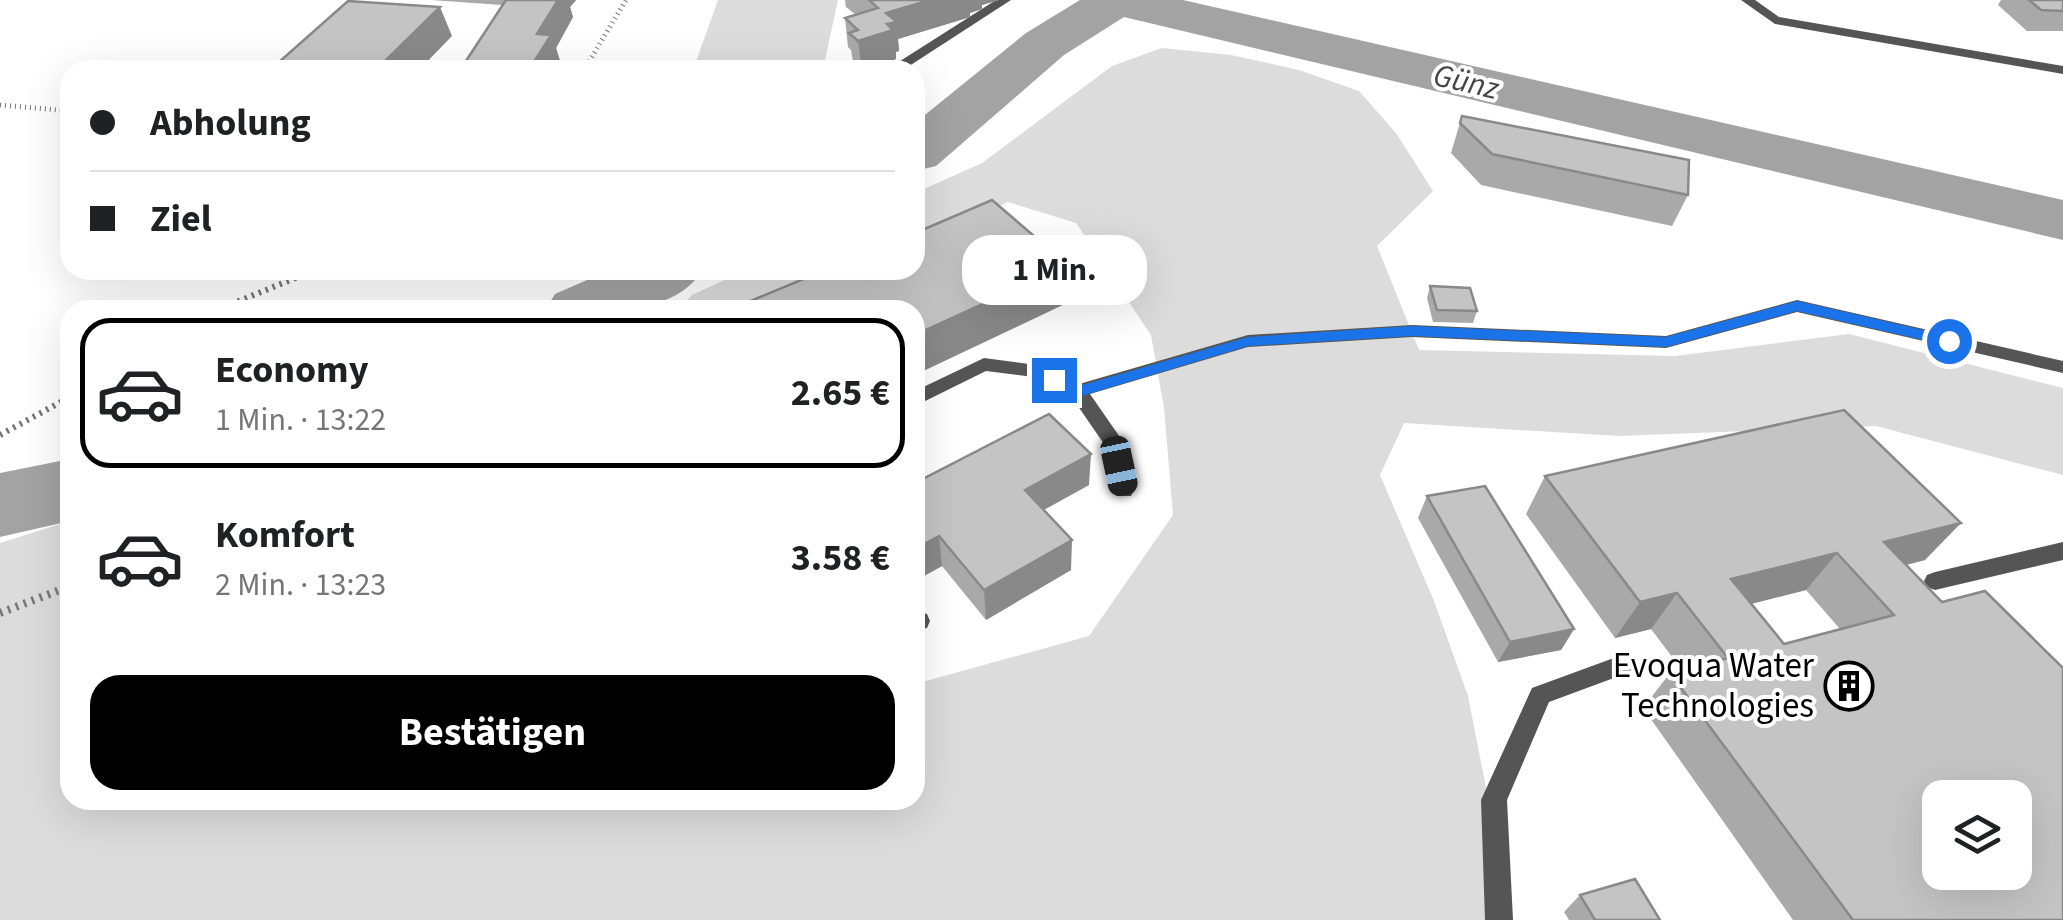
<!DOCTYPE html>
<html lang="de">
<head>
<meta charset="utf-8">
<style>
	:root { --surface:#fff; --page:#f2f2f2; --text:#202124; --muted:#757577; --line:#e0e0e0; --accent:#000 }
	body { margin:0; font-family:"Source Sans 3",sans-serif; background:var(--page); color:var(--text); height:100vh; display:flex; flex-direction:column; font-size:38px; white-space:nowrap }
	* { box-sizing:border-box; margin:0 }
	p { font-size:32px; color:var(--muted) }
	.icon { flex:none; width:55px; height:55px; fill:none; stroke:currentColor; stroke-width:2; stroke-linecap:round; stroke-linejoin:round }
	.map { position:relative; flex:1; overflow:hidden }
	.panel { position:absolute; left:60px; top:300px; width:865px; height:510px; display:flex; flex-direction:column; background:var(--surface); border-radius:30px; box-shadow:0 10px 40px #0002 }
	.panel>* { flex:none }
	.banner { position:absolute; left:60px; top:60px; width:865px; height:220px; border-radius:30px; box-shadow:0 10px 40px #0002; display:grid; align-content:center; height:220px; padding:0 30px; background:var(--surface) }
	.controls { position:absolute; left:1922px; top:780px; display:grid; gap:20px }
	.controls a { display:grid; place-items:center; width:110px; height:110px; border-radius:20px; background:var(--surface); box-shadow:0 10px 40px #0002; font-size:50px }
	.end { position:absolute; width:45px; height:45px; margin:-22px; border:12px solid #1a73e8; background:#fff; box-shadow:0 0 0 5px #fff }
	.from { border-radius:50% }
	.bubble { position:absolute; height:70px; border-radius:30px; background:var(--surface); box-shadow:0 10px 40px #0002; font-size:32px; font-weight:700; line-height:70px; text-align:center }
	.car { position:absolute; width:30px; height:60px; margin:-30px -15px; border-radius:12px; box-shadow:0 0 8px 2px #0007; background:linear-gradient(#222 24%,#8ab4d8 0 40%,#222 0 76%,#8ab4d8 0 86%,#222 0) }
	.banner b { display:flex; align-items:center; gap:35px; height:95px; font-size:38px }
	.banner b+b { border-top:2px solid var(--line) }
	.banner i { width:25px; height:25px; background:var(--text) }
	ul { padding:18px 0 0; list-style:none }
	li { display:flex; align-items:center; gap:30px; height:150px; margin:0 20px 15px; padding:0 10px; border:5px solid transparent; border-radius:30px }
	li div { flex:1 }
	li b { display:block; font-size:38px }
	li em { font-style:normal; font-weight:700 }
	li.current { border-color:var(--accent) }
	li>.icon { width:90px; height:90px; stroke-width:1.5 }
	.cta { display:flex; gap:20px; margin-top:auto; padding:20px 30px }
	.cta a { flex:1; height:115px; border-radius:30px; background:var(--accent); color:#fff; font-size:40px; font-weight:700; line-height:115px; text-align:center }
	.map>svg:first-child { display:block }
	.green { fill:#dcdcdc }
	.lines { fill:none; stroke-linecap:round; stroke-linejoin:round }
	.stream { fill:#a3a3a3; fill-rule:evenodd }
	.river { fill:#a3a3a3; fill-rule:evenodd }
	.path-far2 { stroke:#777; stroke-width:5; stroke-dasharray:1 4; stroke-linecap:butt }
	.path-far1 { stroke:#777; stroke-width:6; stroke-dasharray:2.5 5; stroke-linecap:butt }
	.path { stroke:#777; stroke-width:8; stroke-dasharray:2.5 6; stroke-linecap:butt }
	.lane { fill:#555; fill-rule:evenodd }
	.street { fill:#555; fill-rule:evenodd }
	.wall { fill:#a9a9a9; fill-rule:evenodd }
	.shaded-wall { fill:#898989 }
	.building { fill:#c4c4c4; stroke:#898989; stroke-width:2.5; fill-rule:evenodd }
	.route { fill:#1a73e8 }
	.labels { text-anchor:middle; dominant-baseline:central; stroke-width:8; stroke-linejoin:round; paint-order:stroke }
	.far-water-label { font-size:32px; font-style:italic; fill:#444; stroke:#fff }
	.poi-label { font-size:35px; fill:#000; stroke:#fff; text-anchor:end }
</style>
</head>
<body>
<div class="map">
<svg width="2063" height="920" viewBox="0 0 2063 920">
	<rect width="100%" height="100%" fill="#fff"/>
	<path class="green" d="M 718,0 L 838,0 L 823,69 L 693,70 Z
		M 1162,48 L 1231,55 L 1299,70 L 1359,91 L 1396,133 L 1433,191 L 1377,246 L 1419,350 L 1675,356 L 1849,334 L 2063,388 L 2063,475 L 1876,426 L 1619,436 L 1404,423 L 1380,475 L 1434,601 L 1468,696 L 1512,920 L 0,920 L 0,543 L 70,521 L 70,800 L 915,800 L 915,684 L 1089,636 L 1173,515 L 1164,408 L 1151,335 L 1076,223 L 1008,202 L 915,244 L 915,193 L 982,163 L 1112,66 Z
		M 746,270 L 859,270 L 732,310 L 677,310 L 692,295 Z"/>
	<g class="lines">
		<path class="stream" d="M 1112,0 L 1122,0 L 1118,3 Z"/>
		<path class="river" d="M 1080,0 L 1183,0 L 2063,200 L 2063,240 L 1124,17 L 1064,55 L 936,166 L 915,171 L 915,123 L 1026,33 Z
			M 610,270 L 703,270 C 670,320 597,310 545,310 L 555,294 Z
			M 70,459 L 70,521 L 0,537 L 0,473 Z"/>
		<path class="path-far2" d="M 584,70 L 626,0
			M 0,105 L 70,111"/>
		<path class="path-far1" d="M 217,310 L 315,270
			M 0,435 L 70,397"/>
		<path class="path" d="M 0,613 L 70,586"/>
		<path class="lane" d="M 1741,0 L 1755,0 L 1779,17 L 2063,66 L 2063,74 L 1775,24 Z
			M 1797,300 L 2063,361 L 2063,373 L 1797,312 L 1666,348 L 1412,337 L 1248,347 L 1090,394 L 1124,443 L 1134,490 L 1131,496 L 1117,496 L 1114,490 L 1104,444 L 1071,396 L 1026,376 L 986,371 L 915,406 L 915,391 L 984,358 L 1029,364 L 1079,384 L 1248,335 L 1412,325 L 1666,336 Z
			M 2063,542 L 2063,560 L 1935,590 L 1927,587 L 1924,581 L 1927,575 L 1935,572 Z
			M 919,612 L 927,614 L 930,621 L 927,628 L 915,631 L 915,613 Z
			M 1622,655 L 1630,658 L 1634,665 L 1630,672 L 1549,702 L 1507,800 L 1513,920 L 1485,920 L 1481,800 L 1532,688 Z"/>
		<path class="street" d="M 996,0 L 1011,0 L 903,70 L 886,70 Z"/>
	</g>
	<path class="wall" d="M 431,0 L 576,0 L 570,7 L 573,17 L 556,48 L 561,64 L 502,5 Z
		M 845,0 L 999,0 L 982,5 L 982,9 L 970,13 L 970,17 L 898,39 L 899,51 L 896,52 L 896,59 L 862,70 L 853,62 L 851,50 L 848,47 L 845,18 L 856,15 L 846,7 Z
		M 2001,0 L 2063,0 L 2063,31 L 2027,31 L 1998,5 Z
		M 1462,116 L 1688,195 L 1672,226 L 1481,185 L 1451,153 Z
		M 1430,286 L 1477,311 L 1473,323 L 1433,322 L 1427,298 Z
		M 1545,476 L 1925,560 L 1906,565 L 2063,920 L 1793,920 L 1643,708 L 1670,673 L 1682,670 L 1651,629 L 1615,638 L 1526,514 ZM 1806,590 L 1840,629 L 1784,644 L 1751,604 Z
		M 915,483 L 1089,485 L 1044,510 L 1071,570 L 986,620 L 942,566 L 915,581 Z
		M 1427,496 L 1574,629 L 1561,650 L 1498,662 L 1418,518 Z
		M 1580,895 L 1660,920 L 1569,920 L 1564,912 Z"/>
	<path class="shaded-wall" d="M 558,0 L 576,0 L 570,7 L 573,17 L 556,48 L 561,64 L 557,70 L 529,70 L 537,34 Z
		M 930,0 L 999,0 L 982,5 L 982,9 L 970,13 L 970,17 L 898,39 L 899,51 L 896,52 L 896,59 L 862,70 L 858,41 L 886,13 Z
		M 440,7 L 452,36 L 419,70 L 376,70 Z
		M 1068,265 L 1067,303 L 915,375 L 915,335 Z
		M 1091,454 L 1089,485 L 1025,520 L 1025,490 Z
		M 1961,523 L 1925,560 L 1859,577 L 1884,542 Z
		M 939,536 L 942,566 L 915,581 L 915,549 Z
		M 1072,540 L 1071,570 L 986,620 L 984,590 Z
		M 1837,553 L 1806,590 L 1703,616 L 1731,579 Z
		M 1677,593 L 1651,629 L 1615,638 L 1640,602 Z
		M 1574,629 L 1561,650 L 1498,662 L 1510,642 Z"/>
	<path class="building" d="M 506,0 L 558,0 L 537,34 L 551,35 L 529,70 L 460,70 Z
		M 869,0 L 930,0 L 886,13 L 897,22 L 887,24 L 893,30 L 858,41 L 849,33 L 858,30 L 845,18 L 878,8 Z
		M 2029,0 L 2063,0 L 2063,11 L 2041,10 Z
		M 348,1 L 440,7 L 376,70 L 270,70 Z
		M 1462,116 L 1689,160 L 1688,195 L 1492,154 L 1460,123 Z
		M 992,200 L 1068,265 L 915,335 L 915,310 L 729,310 L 825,270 L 915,270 L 915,233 Z
		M 1430,286 L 1470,288 L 1477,311 L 1437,310 Z
		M 1844,410 L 1961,523 L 1884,542 L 1942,602 L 1985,591 L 2063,668 L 2063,920 L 1853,920 L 1670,673 L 1728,658 L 1677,593 L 1640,602 L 1545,476 ZM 1837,553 L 1894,615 L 1784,644 L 1731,579 ZM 1940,798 L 2015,798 L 2015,872 L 1940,872 Z
		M 1049,414 L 1091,454 L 1025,490 L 1072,540 L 984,590 L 939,536 L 915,549 L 915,483 Z
		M 1485,486 L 1574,629 L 1510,642 L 1427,496 Z
		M 1635,879 L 1660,920 L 1595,920 L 1580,895 Z"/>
	<path class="route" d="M 1797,301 L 1949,336 L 1956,341 L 1949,346 L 1797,311 L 1666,347 L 1412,336 L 1248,346 L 1078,397 L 1046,380 L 1054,375 L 1079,386 L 1248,337 L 1412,326 L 1666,337 Z"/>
	<defs>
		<g id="building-ring" transform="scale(2.5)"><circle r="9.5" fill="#fff" stroke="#000" stroke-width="1.5"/><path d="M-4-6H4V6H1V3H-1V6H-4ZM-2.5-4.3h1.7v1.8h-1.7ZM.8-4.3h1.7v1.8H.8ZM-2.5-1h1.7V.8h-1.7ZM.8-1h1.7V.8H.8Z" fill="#000"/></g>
	</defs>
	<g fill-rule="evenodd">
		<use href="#building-ring" x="1849" y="686"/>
	</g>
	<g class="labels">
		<g class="far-water-label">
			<text transform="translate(1466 82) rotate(13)">Günz</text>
		</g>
		<g class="poi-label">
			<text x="1814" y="666">Evoqua Water<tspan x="1814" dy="40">Technologies</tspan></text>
		</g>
	</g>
</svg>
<div class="controls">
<a><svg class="icon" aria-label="layers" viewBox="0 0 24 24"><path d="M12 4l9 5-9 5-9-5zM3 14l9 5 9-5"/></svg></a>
</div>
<i class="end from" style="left:1949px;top:341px"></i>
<i class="end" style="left:1054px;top:380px"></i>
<div class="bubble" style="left:962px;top:235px;width:185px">1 Min.</div>
<i class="car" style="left:1119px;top:466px;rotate:168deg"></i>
<div class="banner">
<b><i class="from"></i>Abholung</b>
<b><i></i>Ziel</b>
</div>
<section class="panel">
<ul>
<li class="current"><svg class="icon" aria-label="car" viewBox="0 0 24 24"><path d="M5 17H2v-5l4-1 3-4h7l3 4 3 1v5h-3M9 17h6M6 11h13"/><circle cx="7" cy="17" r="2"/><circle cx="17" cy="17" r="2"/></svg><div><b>Economy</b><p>1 Min. · 13:22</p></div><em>2.65 €</em></li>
<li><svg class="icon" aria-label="car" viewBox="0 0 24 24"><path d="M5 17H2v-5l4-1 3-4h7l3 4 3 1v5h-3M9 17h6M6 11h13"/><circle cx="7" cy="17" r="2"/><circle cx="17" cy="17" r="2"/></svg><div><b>Komfort</b><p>2 Min. · 13:23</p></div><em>3.58 €</em></li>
</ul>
<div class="cta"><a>Bestätigen</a></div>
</section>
</div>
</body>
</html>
